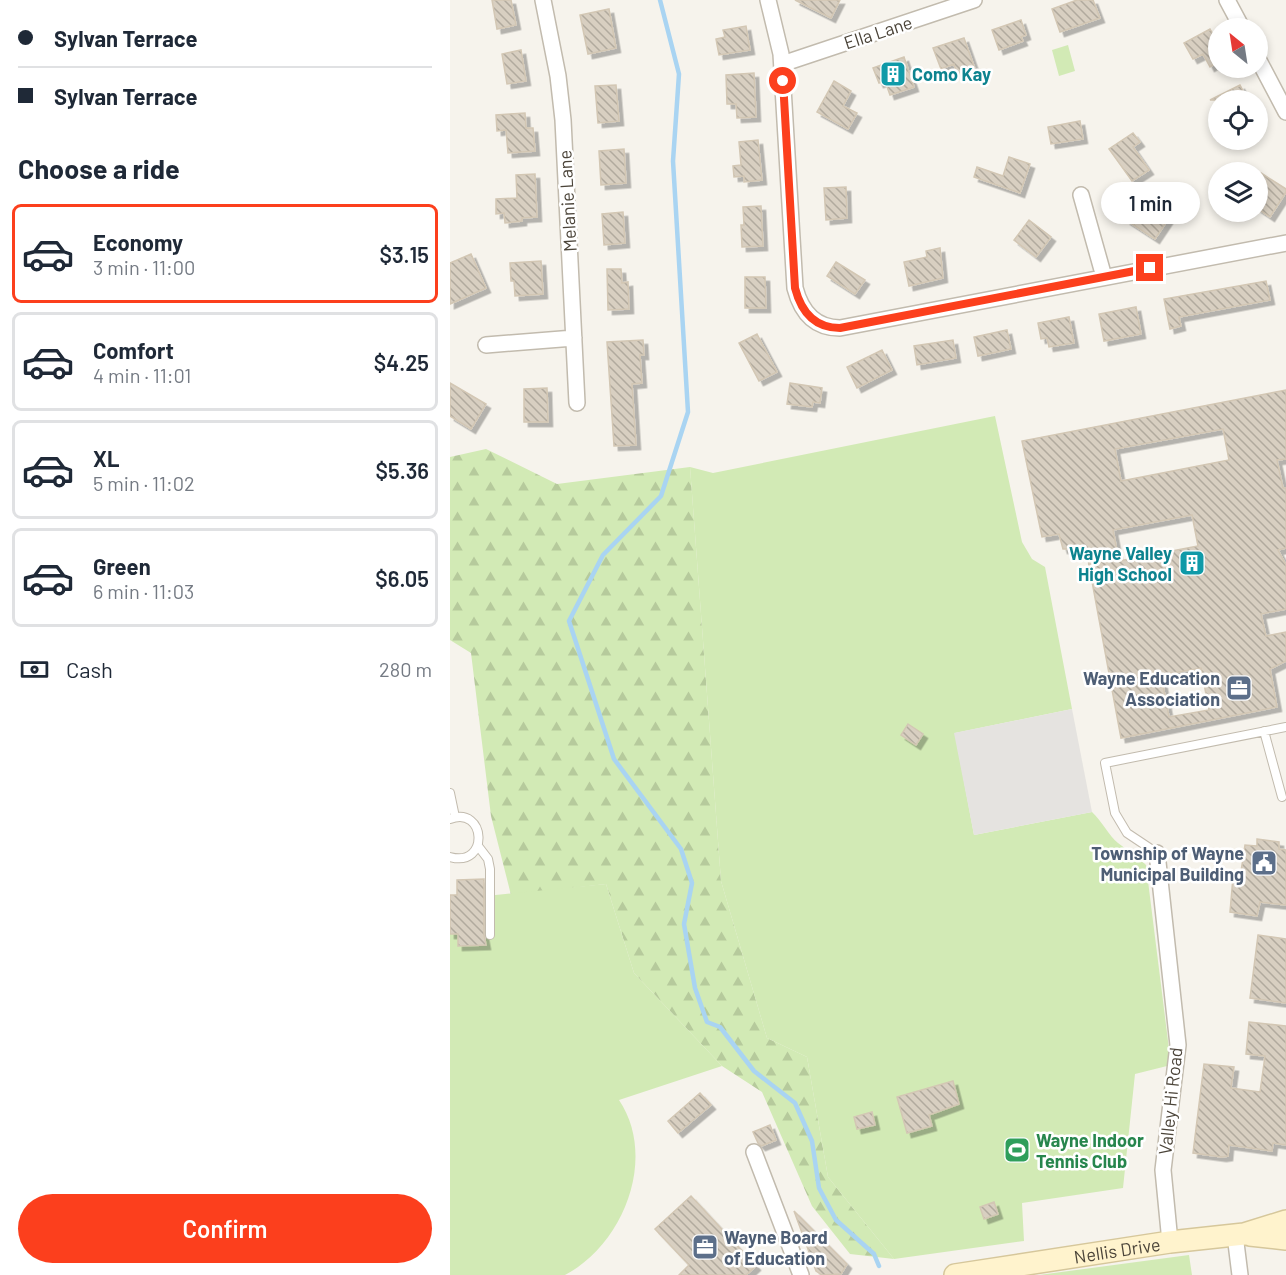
<!DOCTYPE html>
<html lang="en">
<head>
<meta charset="utf-8">
<style>
	:root { --surface:#fff; --page:#f6f6f7; --text:#1f2937; --muted:#747a83; --line:#e0e1e3; --accent:#fc3f1d }
	body { margin:0; font-family:Barlow,sans-serif; background:var(--page); color:var(--text); height:100vh; display:flex; flex-direction:column; font-size:22px; white-space:nowrap }
	* { box-sizing:border-box; margin:0 }
	p { font-size:20px; color:var(--muted) }
	.icon { flex:none; width:33px; height:33px; fill:none; stroke:currentColor; stroke-width:2; stroke-linecap:round; stroke-linejoin:round }
	.map { position:relative; flex:1; overflow:hidden }
	.sheet { display:flex; flex-direction:column; background:var(--surface); width:450px }
	.sheet>* { flex:none }
	.banner { display:grid; align-content:center; height:132px; padding:0 18px; background:var(--surface) }
	.needle { width:39px; rotate:330deg }
	.controls { position:absolute; left:758px; top:18px; display:grid; gap:12px }
	.controls a { display:grid; place-items:center; width:60px; height:60px; border-radius:50%; background:var(--surface); box-shadow:0 3px 9px #0003; font-size:30px }
	.end { position:absolute; width:27px; height:27px; margin:-14px; border:8px solid #fc3f1d; background:#fff; box-shadow:0 0 0 3px #fff }
	.from { border-radius:50% }
	.bubble { position:absolute; height:42px; border-radius:21px; background:var(--surface); box-shadow:0 3px 9px #0003; font-size:20px; font-weight:600; line-height:42px; text-align:center }
	.banner b { display:flex; align-items:center; gap:21px; height:57px; font-size:22px }
	.banner b+b { border-top:2px solid var(--line) }
	.banner i { width:15px; height:15px; background:var(--text) }
	ul { padding:0; list-style:none }
	li { display:flex; align-items:center; gap:18px; height:99px; margin:0 12px 9px; padding:0 6px; border:3px solid var(--line); border-radius:9px }
	li div { flex:1 }
	li b { display:block; font-size:22px }
	li em { font-style:normal; font-weight:600 }
	li.current { border-color:var(--accent) }
	li>.icon { width:54px; height:54px; stroke-width:1.5 }
	h2 { padding:0 18px; font-size:27px; line-height:72px }
	.pay { display:flex; align-items:center; gap:15px; height:66px; padding:0 18px; font-size:22px }
	.pay p { margin-inline-start:auto }
	.primary-button { display:flex; gap:12px; margin-top:auto; padding:12px 18px }
	.primary-button a { flex:1; height:69px; border-radius:36px; background:var(--accent); color:#fff; font-size:24px; font-weight:600; line-height:69px; text-align:center }
	main { display:flex; flex:1; min-height:0 }
	.map>svg:first-child { display:block }
	.forest { fill:url(#forest-firs) }
	.park { fill:#d2eab5 }
	.parking { fill:#e5e3e0 }
	.lines { fill:none; stroke-linecap:round; stroke-linejoin:round }
	.stream { stroke:#a9d4f2; stroke-width:4.5 }
	.building { fill:url(#building-back-hatch); stroke:#d3c7b4; stroke-width:1.5; fill-rule:evenodd; filter:url(#shadow) }
	.lane-casing { stroke:#c2bbae; stroke-width:10 }
	.street-casing { stroke:#c2bbae; stroke-width:18 }
	.secondary-casing { stroke:#d6c79b; stroke-width:24 }
	.lane { stroke:#fff; stroke-width:8 }
	.street { stroke:#fff; stroke-width:15 }
	.secondary { stroke:#fff3cd; stroke-width:21 }
	.route { stroke:#fc3f1d; stroke-width:8 }
	.labels { text-anchor:middle; dominant-baseline:central; stroke-width:5; stroke-linejoin:round; paint-order:stroke }
	.street-label { font-size:18px; fill:#4b4439; stroke:#fff }
	.culture-label { font-size:18px; font-weight:bold; fill:#0d838f; stroke:#fff; text-anchor:start }
	.service-label { font-size:18px; font-weight:bold; fill:#4e5e75; stroke:#fff; text-anchor:end }
	.leisure-label { font-size:18px; font-weight:bold; fill:#27864d; stroke:#fff; text-anchor:start }
</style>
</head>
<body>
<main>
<section class="sheet">
<div class="banner">
<b><i class="from"></i>Sylvan Terrace</b>
<b><i></i>Sylvan Terrace</b>
</div>
<h2>Choose a ride</h2>
<ul>
<li class="current"><svg class="icon" aria-label="car" viewBox="0 0 24 24"><path d="M5 17H2v-5l4-1 3-4h7l3 4 3 1v5h-3M9 17h6M6 11h13"/><circle cx="7" cy="17" r="2"/><circle cx="17" cy="17" r="2"/></svg><div><b>Economy</b><p>3 min · 11:00</p></div><em>$3.15</em></li>
<li><svg class="icon" aria-label="car" viewBox="0 0 24 24"><path d="M5 17H2v-5l4-1 3-4h7l3 4 3 1v5h-3M9 17h6M6 11h13"/><circle cx="7" cy="17" r="2"/><circle cx="17" cy="17" r="2"/></svg><div><b>Comfort</b><p>4 min · 11:01</p></div><em>$4.25</em></li>
<li><svg class="icon" aria-label="car" viewBox="0 0 24 24"><path d="M5 17H2v-5l4-1 3-4h7l3 4 3 1v5h-3M9 17h6M6 11h13"/><circle cx="7" cy="17" r="2"/><circle cx="17" cy="17" r="2"/></svg><div><b>XL</b><p>5 min · 11:02</p></div><em>$5.36</em></li>
<li><svg class="icon" aria-label="car" viewBox="0 0 24 24"><path d="M5 17H2v-5l4-1 3-4h7l3 4 3 1v5h-3M9 17h6M6 11h13"/><circle cx="7" cy="17" r="2"/><circle cx="17" cy="17" r="2"/></svg><div><b>Green</b><p>6 min · 11:03</p></div><em>$6.05</em></li>
</ul>
<div class="pay"><svg class="icon" aria-label="cash" viewBox="0 0 24 24"><path d="M3 7h18v10H3z"/><circle cx="12" cy="12" r="2"/></svg>Cash<p>280 m</p></div>
<div class="primary-button"><a>Confirm</a></div>
</section>
<div class="map">
<svg width="836" height="1275" viewBox="0 0 836 1275">
	<defs>
		<pattern id="forest-firs" width="22" height="20" patternUnits="userSpaceOnUse" patternTransform="scale(1.5)"><rect width="22" height="20" fill="#d2eab5"/><path d="M5 1l3.5 6h-7zM16 11l3.5 6h-7z" fill="#b6ca9c"/></pattern>
		<pattern id="building-back-hatch" width="6" height="6" patternUnits="userSpaceOnUse" patternTransform="scale(1.5)"><rect width="6" height="6" fill="#d8cfc1"/><path d="M-1 5l2 2M0 0l6 6M5-1l2 2" fill="none" stroke="#b1aa9e"/></pattern>
		<filter id="shadow"><feDropShadow dx="4.5" dy="4.5" stdDeviation="0" flood-color="#0004"/></filter>
	</defs>
	<rect width="100%" height="100%" fill="#f6f3ec"/>
	<path class="forest" d="M 36,449 L 107,484 L 240,467 L 271,881 L 317,1038 L 357,1057 L 378,1177 L 444,1259 L 400,1254 L 362,1206 L 312,1092 L 272,1066 L 184,973 L 156,884 L 61,895 L 41,816 L 21,653 L 0,640 L 0,457 Z"/>
	<path class="park" d="M 618,45 L 625,71 L 609,76 L 602,50 Z
		M 545,416 L 572,542 L 582,559 L 595,567 L 622,709 L 505,733 L 524,835 L 642,812 C 652,821 659,836 668,843 C 678,851 687,856 696,865 L 721,1065 L 685,1074 L 673,1188 L 572,1203 L 574,1241 L 444,1259 L 378,1177 L 357,1057 L 317,1038 L 271,881 L 240,467 L 263,473 Z
		M 156,884 L 184,973 L 272,1066 L 169,1100 C 208,1158 173,1245 115,1275 L 0,1275 L 0,934 L 8,934 L 9,946 L 36,945 L 36,896 Z
		M 739,1255 L 742,1275 L 589,1275 Z"/>
	<path class="parking" d="M 622,709 L 642,812 L 524,835 L 504,733 Z"/>
	<g class="lines">
		<path class="stream" d="M 210,0 L 229,74 L 223,161 L 238,412 L 211,496 L 153,555 L 119,621 L 164,759 L 231,849 L 242,883 L 234,924 L 245,988 L 257,1022 L 270,1027 L 304,1071 L 345,1103 L 362,1141 L 369,1188 L 386,1220 L 424,1254 L 429,1266"/>
	</g>
	<path class="building" d="M 42,0 L 61,0 L 66,25 L 47,29 Z
		M 345,0 L 390,0 L 381,18 Z
		M 627,0 L 643,0 L 650,18 L 610,32 L 602,9 Z
		M 159,9 L 166,48 L 138,54 L 130,15 Z
		M 571,20 L 576,35 L 571,37 L 573,41 L 549,50 L 542,30 Z
		M 296,26 L 300,50 L 269,55 L 266,39 L 275,37 L 273,30 Z
		M 760,29 L 768,43 L 768,62 L 760,67 L 753,54 L 743,59 L 734,43 Z
		M 514,38 L 525,69 L 507,75 L 504,64 L 491,69 L 483,48 Z
		M 71,50 L 76,81 L 57,84 L 52,54 Z
		M 454,57 L 464,87 L 440,95 L 435,81 L 429,83 L 423,68 Z
		M 304,73 L 306,117 L 287,118 L 286,104 L 277,104 L 276,75 Z
		M 384,81 L 401,91 L 393,106 L 407,113 L 398,129 L 367,112 Z
		M 166,85 L 169,121 L 148,123 L 145,86 Z
		M 790,85 L 798,100 L 760,100 Z
		M 75,113 L 76,128 L 83,128 L 85,151 L 58,153 L 56,130 L 47,131 L 46,115 Z
		M 630,121 L 633,139 L 601,144 L 598,127 Z
		M 683,133 L 690,142 L 683,147 L 699,170 L 682,181 L 659,149 Z
		M 308,140 L 312,180 L 294,182 L 294,176 L 284,177 L 283,166 L 291,165 L 289,142 Z
		M 174,149 L 176,183 L 151,185 L 149,151 Z
		M 559,157 L 580,164 L 570,193 L 524,177 L 527,167 L 553,176 Z
		M 811,173 L 836,189 L 836,192 L 820,217 L 807,208 L 807,201 L 812,193 L 807,190 L 807,180 Z
		M 85,174 L 87,217 L 72,218 L 72,221 L 55,223 L 54,213 L 46,214 L 46,199 L 67,198 L 66,175 Z
		M 396,187 L 397,218 L 376,220 L 374,188 Z
		M 694,193 L 723,212 L 705,239 L 676,220 Z
		M 311,206 L 313,246 L 292,247 L 291,225 L 294,225 L 293,207 Z
		M 173,212 L 175,243 L 154,245 L 152,214 Z
		M 579,220 L 601,237 L 586,257 L 564,240 Z
		M 490,248 L 493,278 L 459,286 L 454,262 L 477,257 L 476,251 Z
		M 21,254 L 36,288 L 0,304 L 0,263 Z
		M 91,261 L 93,294 L 65,296 L 64,281 L 61,281 L 60,263 Z
		M 386,262 L 415,280 L 405,294 L 377,276 Z
		M 157,269 L 171,269 L 172,283 L 178,282 L 179,309 L 158,310 Z
		M 295,277 L 315,277 L 316,308 L 295,308 Z
		M 816,281 L 820,300 L 729,317 L 731,326 L 720,329 L 714,299 Z
		M 686,307 L 691,334 L 654,341 L 649,314 Z
		M 619,317 L 624,343 L 599,347 L 597,338 L 591,339 L 588,323 Z
		M 557,330 L 561,349 L 528,356 L 524,337 Z
		M 307,334 L 327,372 L 309,381 L 289,343 Z
		M 193,340 L 194,355 L 190,355 L 192,383 L 182,384 L 186,445 L 164,446 L 157,342 Z
		M 503,340 L 506,358 L 467,365 L 464,346 Z
		M 432,350 L 442,370 L 407,388 L 397,367 Z
		M 0,383 L 36,404 L 21,429 L 0,416 Z
		M 340,383 L 372,388 L 370,403 L 363,402 L 362,407 L 337,404 Z
		M 97,388 L 98,422 L 74,422 L 74,389 Z
		M 836,390 L 836,459 L 827,460 L 833,488 L 836,488 L 836,548 L 828,550 L 836,565 L 836,609 L 811,614 L 816,636 L 836,632 L 836,661 L 820,669 L 827,707 L 671,738 L 636,549 L 613,549 L 609,534 L 592,537 L 572,441 ZM 773,429 L 779,460 L 671,481 L 665,449 ZM 742,515 L 748,546 L 669,561 L 663,530 ZM 751,668 L 759,710 L 719,717 L 711,675 Z
		M 458,724 L 473,734 L 466,745 L 451,735 Z
		M 807,839 L 829,842 L 829,849 L 836,850 L 836,905 L 810,902 L 807,916 L 780,912 L 783,877 L 790,878 L 795,845 L 807,846 Z
		M 34,879 L 34,935 L 36,945 L 8,946 L 8,934 L 0,934 L 0,895 L 7,895 L 7,880 Z
		M 808,935 L 836,939 L 836,1003 L 800,998 Z
		M 799,1022 L 836,1026 L 836,1145 L 823,1143 L 822,1151 L 779,1145 L 778,1156 L 772,1157 L 743,1153 L 754,1064 L 784,1067 L 781,1088 L 810,1092 L 815,1056 L 796,1054 Z
		M 503,1081 L 509,1104 L 479,1115 L 482,1126 L 457,1133 L 447,1097 Z
		M 250,1093 L 261,1105 L 228,1133 L 218,1121 Z
		M 422,1112 L 425,1125 L 407,1129 L 404,1117 Z
		M 320,1125 L 326,1140 L 311,1146 L 308,1143 L 303,1132 Z
		M 241,1196 L 306,1266 L 296,1275 L 229,1275 L 239,1265 L 205,1229 Z
		M 544,1202 L 548,1214 L 534,1219 L 530,1207 Z
		M 344,1211 L 397,1264 L 391,1274 L 372,1275 L 366,1271 Z"/>
	<g class="lines">
		<g class="lane-casing">
			<path id="lane" d="M 814,731 L 832,797
				M 0,793 L 5,817
				M 0,819 C 36,805 40,868 0,857
				M 28,846 L 38,859 L 40,869 L 40,935
				M 707,853 L 677,833 L 665,813 L 655,763 L 836,727"/>
		</g>
		<g class="street-casing">
			<path id="street" d="M 93,0 L 108,76 L 113,120 L 127,403
				M 318,0 L 331,54 L 345,288 C 351,311 364,328 390,328 L 836,243
				M 777,0 L 792,28
				M 807,57 L 836,112
				M 332,64 L 524,0
				M 631,195 L 654,277
				M 36,345 L 124,338
				M 707,853 L 728,1045 L 713,1170 L 720,1242
				M 304,1152 L 351,1275
				M 785,1235 L 790,1275"/>
		</g>
		<g class="secondary-casing">
			<g id="secondary">
				<path d="M 800,1235 L 836,1239"/>
				<path id="s1" d="M 505,1275 L 720,1242 L 794,1234 L 836,1221"/>
			</g>
		</g>
		<use href="#lane" class="lane"/>
		<use href="#street" class="street"/>
		<use href="#secondary" class="secondary"/>
	</g>
	<g class="lines">
		<path class="route" d="M 333,81 L 345,288 C 351,311 364,328 390,328 L 700,268"/>
	</g>
	<defs>
		<g id="building-square" transform="scale(1.35)"><rect x="-9" y="-9" width="18" height="18" rx="4" fill="#0f9aa8" stroke="#fff"/><path d="M-4-6H4V6H1V3H-1V6H-4ZM-2.5-4.3h1.7v1.8h-1.7ZM.8-4.3h1.7v1.8H.8ZM-2.5-1h1.7V.8h-1.7ZM.8-1h1.7V.8H.8Z" fill="#fff"/></g>
		<g id="office-square" transform="scale(1.35)"><rect x="-9" y="-9" width="18" height="18" rx="4" fill="#5c6f8a" stroke="#fff"/><path d="M-6-3h4V-5.5h4V-3h4V5H-6ZM-1-4.5V-3h2v-1.5ZM-6 0V1H6V0Z" fill="#fff"/></g>
		<g id="civic-square" transform="scale(1.35)"><rect x="-9" y="-9" width="18" height="18" rx="4" fill="#5c6f8a" stroke="#fff"/><path d="M-.6-6.5H3V-4.5H.6V-3L4-1V1h2V6H-6V1h2V-1L-.6-3ZM-1.2 2.5V6h2.4V2.5Z" fill="#fff"/></g>
		<g id="stadium-square" transform="scale(1.35)"><rect x="-9" y="-9" width="18" height="18" rx="4" fill="#2e9e5b" stroke="#fff"/><path d="M0-5a6.5 5 0 1 0 0 10a6.5 5 0 1 0 0-10ZM-3.5-1.8h7v3.6h-7Z" fill="#fff"/></g>
	</defs>
	<g fill-rule="evenodd">
		<use href="#building-square" x="443" y="74"/>
		<use href="#building-square" x="742" y="563"/>
		<use href="#office-square" x="789" y="688"/>
		<use href="#civic-square" x="814" y="863"/>
		<use href="#stadium-square" x="567" y="1150"/>
		<use href="#office-square" x="255" y="1247"/>
	</g>
	<g class="labels">
		<g class="street-label">
			<text transform="translate(428 32) rotate(-18)">Ella Lane</text>
			<text transform="translate(117 201) rotate(-93)">Melanie Lane</text>
			<text transform="translate(720 1101) rotate(-84)">Valley Hi Road</text>
			<text stroke="none"><textPath href="#s1" startOffset="164">Nellis Drive</textPath></text>
		</g>
		<g class="culture-label">
			<text x="462" y="74">Como Kay</text>
			<text x="722" y="553" text-anchor="end">Wayne Valley<tspan x="722" dy="21">High School</tspan></text>
		</g>
		<g class="service-label">
			<text x="770" y="678">Wayne Education<tspan x="770" dy="21">Association</tspan></text>
			<text x="794" y="853">Township of Wayne<tspan x="794" dy="21">Municipal Building</tspan></text>
			<text x="274" y="1237" text-anchor="start">Wayne Board<tspan x="274" dy="21">of Education</tspan></text>
		</g>
		<g class="leisure-label">
			<text x="586" y="1140">Wayne Indoor<tspan x="586" dy="21">Tennis Club</tspan></text>
		</g>
	</g>
</svg>
<div class="controls">
<a><svg class="needle" viewBox="-14 -14 28 28"><path d="M0-13l5 13h-10z" fill="#e53935"/><path d="M0 13l5-13h-10z" fill="#747a83"/></svg></a>
<a><svg class="icon" aria-label="locate" viewBox="0 0 24 24"><circle cx="12" cy="12" r="6"/><path d="M12 2v4M12 18v4M2 12h4M18 12h4"/></svg></a>
<a><svg class="icon" aria-label="layers" viewBox="0 0 24 24"><path d="M12 4l9 5-9 5-9-5zM3 14l9 5 9-5"/></svg></a>
</div>
<i class="end from" style="left:333px;top:81px"></i>
<i class="end" style="left:700px;top:268px"></i>
<div class="bubble" style="left:651px;top:182px;width:99px">1 min</div>
</div>
</main>
</body>
</html>
